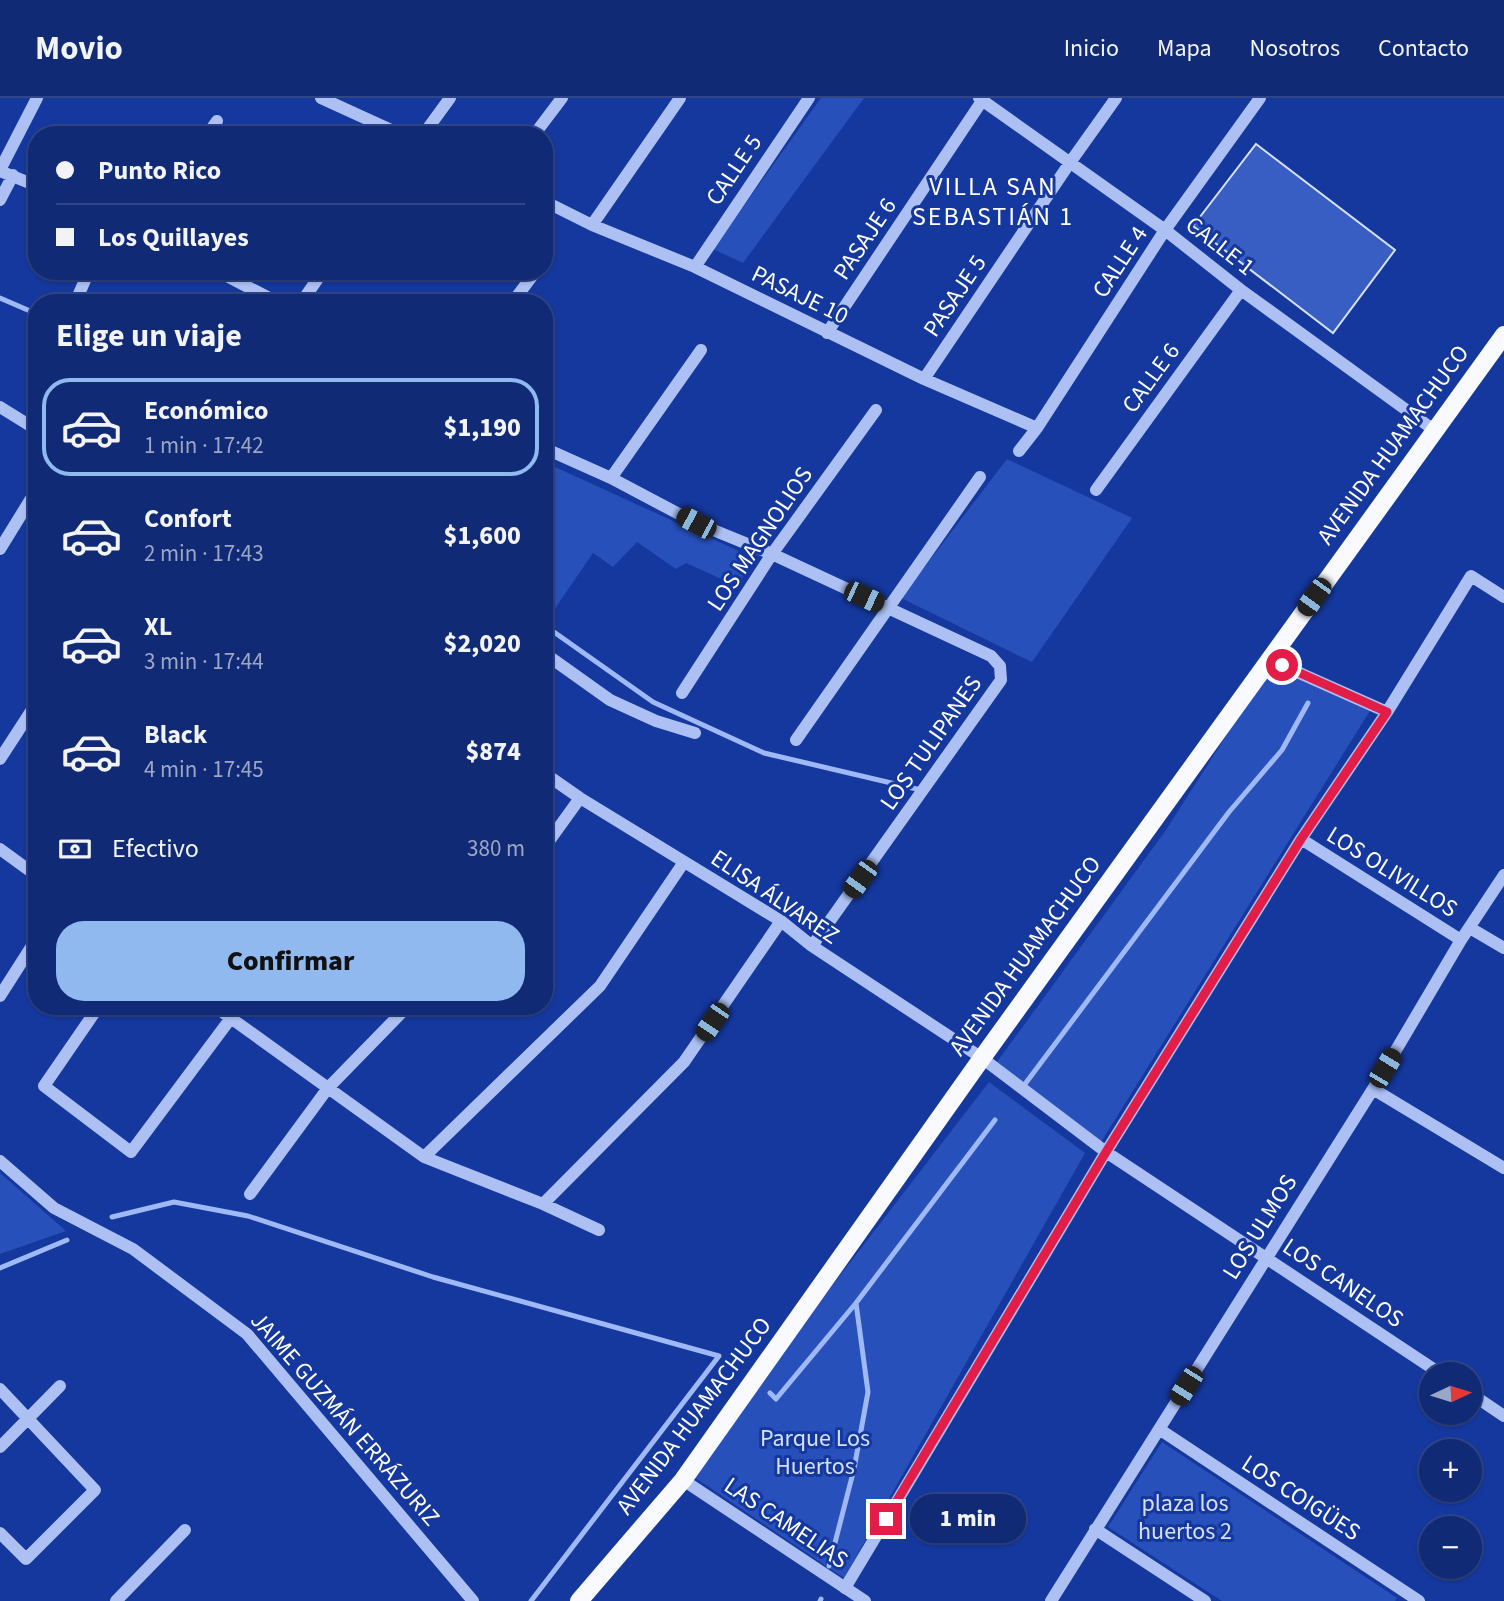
<!DOCTYPE html>
<html lang="es">
<head>
<meta charset="utf-8">
<style>
	:root { --surface:#102a76; --page:#19327b; --text:#f1f3f6; --muted:#9ca7c5; --line:#304688; --accent:#90b9f0 }
	body { margin:0; font-family:"Source Sans 3",sans-serif; background:var(--page); color:var(--text); height:100vh; display:flex; flex-direction:column; font-size:26px; white-space:nowrap }
	* { box-sizing:border-box; margin:0 }
	p { font-size:23px; color:var(--muted) }
	.icon { flex:none; width:38px; height:38px; fill:none; stroke:currentColor; stroke-width:2; stroke-linecap:round; stroke-linejoin:round }
	.map { position:relative; flex:1; overflow:hidden }
	.drawer { position:absolute; left:28px; top:196px; width:525px; height:721px; display:flex; flex-direction:column; background:var(--surface); border-radius:28px; box-shadow:0 2px 5px #0004,0 0 0 2px var(--line) }
	.drawer>* { flex:none }
	.banner { position:absolute; left:28px; top:28px; width:525px; height:154px; border-radius:28px; box-shadow:0 2px 5px #0004,0 0 0 2px var(--line); display:grid; align-content:center; height:154px; padding:0 28px; background:var(--surface) }
	.needle { width:46px; rotate:86deg }
	.fabs { position:absolute; left:1419px; top:1264px; display:grid; gap:14px }
	.fabs a { display:grid; place-items:center; width:63px; height:63px; border-radius:50%; background:var(--surface); box-shadow:0 2px 5px #0004,0 0 0 2px var(--line); font-size:35px }
	.end { position:absolute; width:32px; height:32px; margin:-16px; border:9px solid #e11d48; background:#fff; box-shadow:0 0 0 4px #fff }
	.from { border-radius:50% }
	.bubble { position:absolute; height:49px; border-radius:24px; background:var(--surface); box-shadow:0 2px 5px #0004,0 0 0 2px var(--line); font-size:23px; font-weight:800; line-height:49px; text-align:center }
	.car { position:absolute; width:21px; height:42px; margin:-21px -10px; border-radius:9px; box-shadow:0 0 5px 2px #0007; background:linear-gradient(#222 24%,#8ab4d8 0 40%,#222 0 76%,#8ab4d8 0 86%,#222 0) }
	.banner b { display:flex; align-items:center; gap:24px; height:66px; font-size:26px }
	.banner b+b { border-top:2px solid var(--line) }
	.banner i { width:18px; height:18px; background:var(--text) }
	ul { padding:0; list-style:none }
	li { display:flex; align-items:center; gap:21px; height:98px; margin:0 14px 10px; padding:0 14px; border:4px solid transparent; border-radius:28px }
	li div { flex:1 }
	li b { display:block; font-size:26px }
	li em { font-style:normal; font-weight:800 }
	li.current { border-color:var(--accent) }
	li>.icon { width:63px; height:63px; stroke-width:1.5 }
	h2 { padding:0 28px; font-size:32px; line-height:84px }
	.pay { display:flex; align-items:center; gap:18px; height:77px; padding:0 28px; font-size:26px }
	.pay p { margin-inline-start:auto }
	.cta { display:flex; gap:14px; margin-top:auto; padding:14px 28px }
	.cta a { flex:1; height:80px; border-radius:28px; background:var(--accent); color:#111; font-size:28px; font-weight:800; line-height:80px; text-align:center }
	header { display:flex; align-items:center; gap:42px; box-sizing:border-box; height:98px; padding:0 35px; background:var(--surface); border-bottom:2px solid var(--line) }
	header strong { font-size:33px }
	nav { display:flex; gap:38px; margin-inline-start:auto; font-size:24px }
	.map>svg:first-child { display:block }
	.green { fill:#2850bb }
	.lines { fill:none; stroke-linecap:round; stroke-linejoin:round }
	.stream { stroke:#9fb8f6; stroke-width:5 }
	.building { fill:#395ec3; stroke:#d5e0fd; stroke-width:2 }
	.minor { stroke:#acc0f3; stroke-width:12 }
	.major { stroke:#f9faff; stroke-width:18 }
	.route { stroke:#e11d48; stroke-width:9 }
	.labels { text-anchor:middle; dominant-baseline:central; stroke-width:6; stroke-linejoin:round; paint-order:stroke }
	.street-label { font-size:24px; fill:#fff; stroke:#15389e }
	.park-label { font-size:24px; fill:#d5e0fd; stroke:#15389e }
	.neighbourhood-label { font-size:26px; letter-spacing:2px; fill:#fff; stroke:#15389e }
</style>
</head>
<body>
<header>
<strong>Movio</strong>
<nav><a>Inicio</a><a>Mapa</a><a>Nosotros</a><a>Contacto</a></nav>
</header>
<div class="map">
<svg width="1504" height="1503" viewBox="0 0 1504 1503">
	<rect width="100%" height="100%" fill="#15389e"/>
	<path class="green" d="M 821,0 L 864,0 L 743,165 L 713,151 Z
		M 1007,361 L 1132,420 L 1032,564 L 901,500 Z
		M 544,364 L 754,460 L 737,488 L 686,465 L 676,471 L 637,444 L 613,469 L 593,455 L 547,522 L 544,520 Z
		M 1272,566 L 1373,608 L 1101,1044 L 997,964 L 1166,732 Z
		M 989,984 L 1085,1055 L 844,1480 L 688,1375 Z
		M 0,1075 L 66,1133 L 0,1156 Z
		M 1162,1344 L 1397,1500 L 1395,1503 L 1222,1503 L 1108,1429 Z"/>
	<g class="lines">
		<path class="stream" d="M 0,200 L 37,216
			M 544,527 L 653,604 L 764,655 L 921,692
			M 1025,986 L 1229,714 L 1282,652 L 1308,605
			M 112,1119 L 174,1104 L 248,1118 L 433,1179 L 719,1258 L 531,1503
			M 0,1170 L 67,1142
			M 770,1295 L 776,1301 L 856,1205 L 995,1022
			M 829,1468 L 854,1371 L 868,1294 L 856,1205
			M 820,1503 L 821,1501"/>
	</g>
	<path class="building" d="M 1256,46 L 1395,152 L 1333,235 L 1193,128 Z"/>
	<g class="lines">
		<path class="minor" d="M 321,0 L 402,37
			M 979,0 L 1165,132 L 1241,192 L 1434,332
			M 207,37 L 217,23
			M 423,37 L 450,0
			M 534,37 L 562,0
			M 0,72 L 37,0
			M 0,73 L 37,88
			M 0,102 L 13,77
			M 544,103 L 592,127 L 695,169 L 924,281 L 1037,330
			M 592,127 L 680,0
			M 695,169 L 809,0
			M 217,173 L 279,205
			M 75,205 L 89,173
			M 301,205 L 323,173
			M 512,205 L 536,173
			M 827,235 L 984,0
			M 924,281 L 1069,66 L 1116,0
			M 0,309 L 37,332
			M 544,350 L 611,380 L 696,425 L 772,456 L 991,558 L 1000,568 L 1001,582 L 812,848
			M 1019,353 L 1037,330 L 1165,132 L 1260,0
			M 611,380 L 701,252
			M 1096,392 L 1241,192
			M 0,451 L 37,391
			M 544,555 L 610,602 L 656,623 L 695,635
			M 1268,561 L 1387,614
			M 682,595 L 772,456 L 876,312
			M 796,642 L 980,379
			M 0,661 L 37,604
			M 544,675 L 580,700 L 781,823 L 812,848 L 982,960 L 1106,1054 L 1441,1276
			M 1301,741 L 1461,842
			M 544,750 L 580,700
			M 0,751 L 37,778
			M 1470,830 L 1504,850
			M 0,898 L 37,840
			M 99,908 L 44,988 L 131,1054 L 231,920 L 243,908
			M 214,908 L 424,1059 L 543,1106 L 599,1132
			M 1373,991 L 1504,1070
			M 424,1059 L 600,888 L 684,764
			M 0,1063 L 54,1110 L 133,1151 L 247,1236 L 473,1503
			M 250,1096 L 328,990 L 408,908
			M 543,1106 L 684,964 L 781,823
			M 0,1291 L 95,1392 L 26,1461 L 0,1435
			M 1470,1295 L 1504,1318
			M 1159,1331 L 1419,1503
			M 0,1349 L 60,1288
			M 683,1382 L 865,1503
			M 1095,1431 L 1205,1503
			M 845,1490 L 1106,1054 L 1301,741 L 1387,614 L 1471,478 L 1504,499
			M 116,1503 L 185,1432
			M 1051,1503 L 1373,991 L 1461,842 L 1504,777"/>
		<path class="major" d="M 579,1503 L 683,1382 L 982,960 L 1504,237"/>
	</g>
	<g class="lines">
		<path class="route" d="M 886,1421 L 1106,1054 L 1301,741 L 1387,614 L 1282,567"/>
	</g>
	<g class="labels">
		<g class="street-label">
			<text transform="translate(734 72) rotate(-56)">CALLE 5</text>
			<text transform="translate(865 141) rotate(-56)">PASAJE 6</text>
			<text transform="translate(1220 148) rotate(38)">CALLE 1</text>
			<text transform="translate(1120 164) rotate(-57)">CALLE 4</text>
			<text transform="translate(800 197) rotate(26)">PASAJE 10</text>
			<text transform="translate(955 198) rotate(-56)">PASAJE 5</text>
			<text transform="translate(1151 280) rotate(-54)">CALLE 6</text>
			<text transform="translate(1393 347) rotate(-54)">AVENIDA HUAMACHUCO</text>
			<text transform="translate(760 441) rotate(-56)">LOS MAGNOLIOS</text>
			<text transform="translate(931 645) rotate(-55)">LOS TULIPANES</text>
			<text transform="translate(1392 774) rotate(32)">LOS OLIVILLOS</text>
			<text transform="translate(775 799) rotate(34)">ELISA ÁLVAREZ</text>
			<text transform="translate(1025 858) rotate(-54)">AVENIDA HUAMACHUCO</text>
			<text transform="translate(1260 1129) rotate(-58)">LOS ULMOS</text>
			<text transform="translate(1343 1185) rotate(34)">LOS CANELOS</text>
			<text transform="translate(694 1318) rotate(-53)">AVENIDA HUAMACHUCO</text>
			<text transform="translate(345 1321) rotate(49)">JAIME GUZMÁN ERRÁZURIZ</text>
			<text transform="translate(1301 1400) rotate(33)">LOS COIGÜES</text>
			<text transform="translate(786 1425) rotate(34)">LAS CAMELIAS</text>
		</g>
		<g class="park-label">
			<text x="815" y="1340">Parque Los<tspan x="815" dy="28">Huertos</tspan></text>
			<text x="1185" y="1405">plaza los<tspan x="1185" dy="28">huertos 2</tspan></text>
		</g>
		<g class="neighbourhood-label">
			<text x="993" y="88">VILLA SAN<tspan x="993" dy="30">SEBASTIÁN 1</tspan></text>
		</g>
	</g>
</svg>
<div class="fabs">
<a><svg class="needle" viewBox="-14 -14 28 28"><path d="M0-13l5 13h-10z" fill="#e53935"/><path d="M0 13l5-13h-10z" fill="#9ca7c5"/></svg></a>
<a>+</a>
<a>−</a>
</div>
<i class="end from" style="left:1282px;top:567px"></i>
<i class="end" style="left:886px;top:1421px"></i>
<div class="bubble" style="left:910px;top:1396px;width:116px">1 min</div>
<i class="car" style="left:696px;top:425px;rotate:298deg"></i>
<i class="car" style="left:864px;top:499px;rotate:115deg"></i>
<i class="car" style="left:1314px;top:499px;rotate:216deg"></i>
<i class="car" style="left:860px;top:781px;rotate:216deg"></i>
<i class="car" style="left:712px;top:924px;rotate:214deg"></i>
<i class="car" style="left:1385px;top:970px;rotate:31deg"></i>
<i class="car" style="left:1186px;top:1288px;rotate:212deg"></i>
<div class="banner">
<b><i class="from"></i>Punto Rico</b>
<b><i></i>Los Quillayes</b>
</div>
<section class="drawer">
<h2>Elige un viaje</h2>
<ul>
<li class="current"><svg class="icon" aria-label="car" viewBox="0 0 24 24"><path d="M5 17H2v-5l4-1 3-4h7l3 4 3 1v5h-3M9 17h6M6 11h13"/><circle cx="7" cy="17" r="2"/><circle cx="17" cy="17" r="2"/></svg><div><b>Económico</b><p>1 min · 17:42</p></div><em>$1,190</em></li>
<li><svg class="icon" aria-label="car" viewBox="0 0 24 24"><path d="M5 17H2v-5l4-1 3-4h7l3 4 3 1v5h-3M9 17h6M6 11h13"/><circle cx="7" cy="17" r="2"/><circle cx="17" cy="17" r="2"/></svg><div><b>Confort</b><p>2 min · 17:43</p></div><em>$1,600</em></li>
<li><svg class="icon" aria-label="car" viewBox="0 0 24 24"><path d="M5 17H2v-5l4-1 3-4h7l3 4 3 1v5h-3M9 17h6M6 11h13"/><circle cx="7" cy="17" r="2"/><circle cx="17" cy="17" r="2"/></svg><div><b>XL</b><p>3 min · 17:44</p></div><em>$2,020</em></li>
<li><svg class="icon" aria-label="car" viewBox="0 0 24 24"><path d="M5 17H2v-5l4-1 3-4h7l3 4 3 1v5h-3M9 17h6M6 11h13"/><circle cx="7" cy="17" r="2"/><circle cx="17" cy="17" r="2"/></svg><div><b>Black</b><p>4 min · 17:45</p></div><em>$874</em></li>
</ul>
<div class="pay"><svg class="icon" aria-label="cash" viewBox="0 0 24 24"><path d="M3 7h18v10H3z"/><circle cx="12" cy="12" r="2"/></svg>Efectivo<p>380 m</p></div>
<div class="cta"><a>Confirmar</a></div>
</section>
</div>
</body>
</html>
